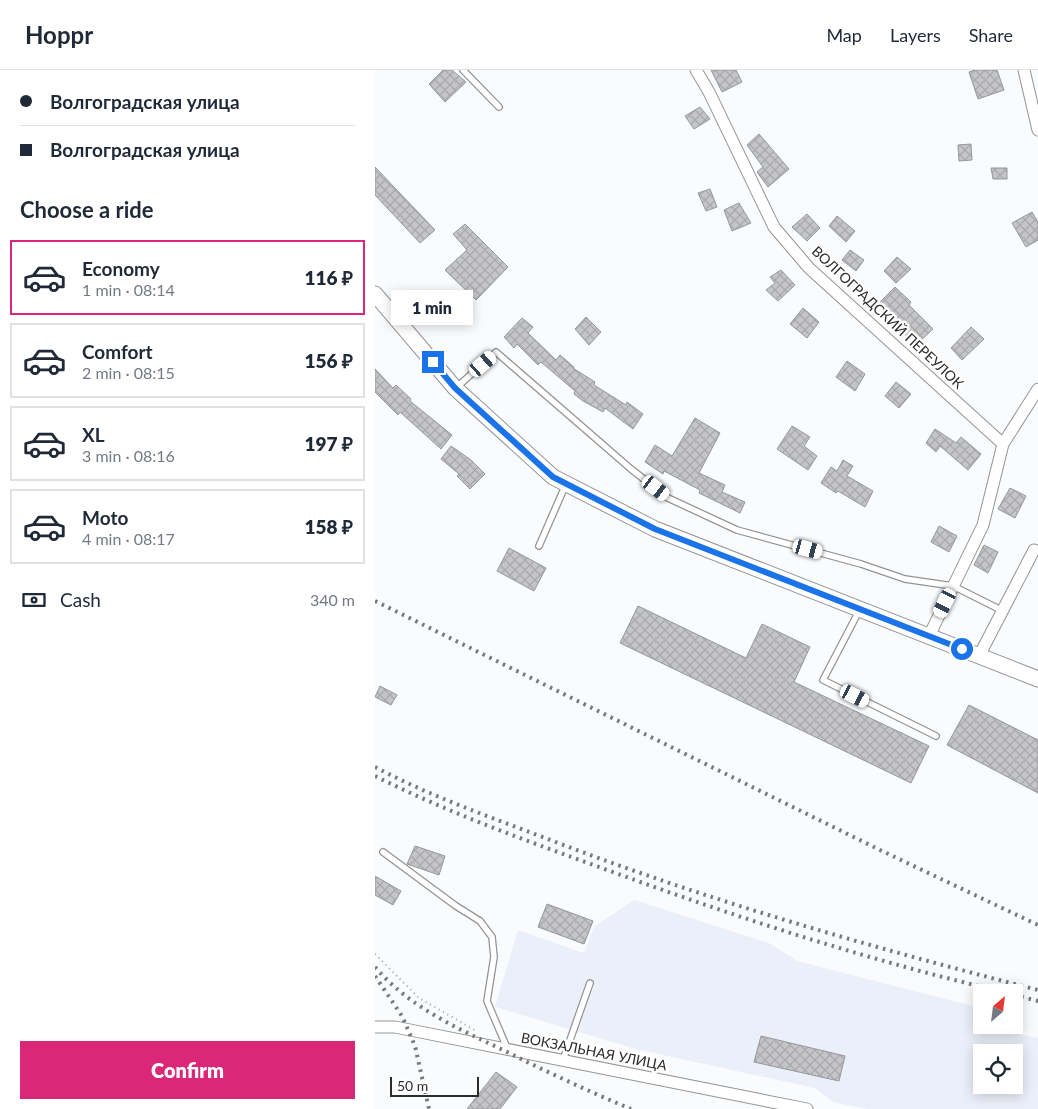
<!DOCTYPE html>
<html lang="en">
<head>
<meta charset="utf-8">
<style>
	:root { --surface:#fff; --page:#f2f2f3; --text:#1f2937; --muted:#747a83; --line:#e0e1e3; --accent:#db2777 }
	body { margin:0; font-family:Lato,sans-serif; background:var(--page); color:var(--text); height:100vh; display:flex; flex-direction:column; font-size:19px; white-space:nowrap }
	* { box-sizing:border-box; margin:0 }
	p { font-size:16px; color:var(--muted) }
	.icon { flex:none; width:28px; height:28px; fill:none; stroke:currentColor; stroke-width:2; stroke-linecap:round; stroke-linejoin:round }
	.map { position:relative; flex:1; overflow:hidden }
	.side { display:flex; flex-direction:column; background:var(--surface); width:375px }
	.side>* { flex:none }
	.top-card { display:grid; align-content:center; height:110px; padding:0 20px; background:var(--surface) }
	.needle { width:32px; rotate:28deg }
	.fabs { position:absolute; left:598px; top:914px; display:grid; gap:10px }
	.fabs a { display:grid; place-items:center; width:50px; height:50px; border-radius:0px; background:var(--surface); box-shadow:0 2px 12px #0003; font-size:25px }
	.scale { position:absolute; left:15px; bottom:12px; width:89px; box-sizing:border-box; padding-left:5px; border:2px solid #2c2c2d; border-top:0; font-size:14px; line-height:18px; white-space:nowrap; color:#2c2c2d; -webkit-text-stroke:4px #fff; paint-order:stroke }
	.end { position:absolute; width:22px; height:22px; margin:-11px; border:6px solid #1a73e8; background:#fff; box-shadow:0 0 0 2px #fff }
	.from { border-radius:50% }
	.bubble { position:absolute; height:35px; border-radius:0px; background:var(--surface); box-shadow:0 2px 12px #0003; font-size:16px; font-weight:800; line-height:35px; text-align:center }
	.car { position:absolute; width:15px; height:30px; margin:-15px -8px; border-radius:6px; box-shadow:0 0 4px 1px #0007; background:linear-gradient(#fff 24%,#345 0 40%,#fff 0 76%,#345 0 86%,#fff 0) }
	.top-card b { display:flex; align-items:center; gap:18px; height:48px; font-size:19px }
	.top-card b+b { border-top:1px solid var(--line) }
	.top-card i { width:12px; height:12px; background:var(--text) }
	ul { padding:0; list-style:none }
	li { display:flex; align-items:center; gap:15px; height:75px; margin:0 10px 8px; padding:0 10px; border:2px solid var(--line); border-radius:0px }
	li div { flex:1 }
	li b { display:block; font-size:19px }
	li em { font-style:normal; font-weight:800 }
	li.on { border-color:var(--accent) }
	li>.icon { width:45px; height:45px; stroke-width:1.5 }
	h2 { padding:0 20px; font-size:22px; line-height:60px }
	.pay { display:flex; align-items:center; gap:12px; height:55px; padding:0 20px; font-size:19px }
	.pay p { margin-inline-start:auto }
	.primary-button { display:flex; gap:10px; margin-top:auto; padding:10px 20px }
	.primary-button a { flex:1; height:58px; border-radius:0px; background:var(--accent); color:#fff; font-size:20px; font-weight:800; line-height:58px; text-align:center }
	header { display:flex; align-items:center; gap:30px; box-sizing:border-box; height:70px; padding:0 25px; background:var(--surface); border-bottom:1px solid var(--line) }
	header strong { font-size:24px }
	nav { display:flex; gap:28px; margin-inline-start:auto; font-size:18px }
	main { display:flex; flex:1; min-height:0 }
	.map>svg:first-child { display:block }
	.built { fill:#eaeff9; fill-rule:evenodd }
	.building { fill:url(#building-cross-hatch); stroke:#969799 }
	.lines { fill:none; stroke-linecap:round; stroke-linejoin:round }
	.service-casing { stroke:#939496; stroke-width:8 }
	.minor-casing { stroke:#939496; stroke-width:13 }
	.secondary-casing { stroke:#939496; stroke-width:17 }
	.path { stroke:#9e9fa0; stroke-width:2; stroke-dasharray:1 4; stroke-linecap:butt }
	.service { stroke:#fff; stroke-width:5.5 }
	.minor { stroke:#fff; stroke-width:11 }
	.secondary { stroke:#fff; stroke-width:15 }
	.rail { stroke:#78797a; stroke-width:4; stroke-dasharray:2.5 5; stroke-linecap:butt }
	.route { stroke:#1a73e8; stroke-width:6 }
	.labels { text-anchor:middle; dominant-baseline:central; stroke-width:5; stroke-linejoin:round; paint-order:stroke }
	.street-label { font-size:14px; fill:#2c2c2d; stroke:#fff }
</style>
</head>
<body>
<header>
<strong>Hoppr</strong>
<nav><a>Map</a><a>Layers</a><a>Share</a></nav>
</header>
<main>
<section class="side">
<div class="top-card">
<b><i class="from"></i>Волгоградская улица</b>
<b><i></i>Волгоградская улица</b>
</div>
<h2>Choose a ride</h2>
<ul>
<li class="on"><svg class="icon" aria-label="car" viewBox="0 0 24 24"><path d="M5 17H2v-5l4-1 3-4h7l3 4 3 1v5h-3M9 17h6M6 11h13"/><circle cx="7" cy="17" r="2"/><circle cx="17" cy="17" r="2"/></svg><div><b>Economy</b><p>1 min · 08:14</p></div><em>116 ₽</em></li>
<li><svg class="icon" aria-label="car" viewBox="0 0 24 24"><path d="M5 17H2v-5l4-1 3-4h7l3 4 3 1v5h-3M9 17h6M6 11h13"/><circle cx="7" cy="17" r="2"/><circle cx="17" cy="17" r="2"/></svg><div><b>Comfort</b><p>2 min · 08:15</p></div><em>156 ₽</em></li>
<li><svg class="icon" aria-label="car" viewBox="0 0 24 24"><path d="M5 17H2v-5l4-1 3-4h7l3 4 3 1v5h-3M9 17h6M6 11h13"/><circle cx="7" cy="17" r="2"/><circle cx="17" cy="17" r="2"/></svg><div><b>XL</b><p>3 min · 08:16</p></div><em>197 ₽</em></li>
<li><svg class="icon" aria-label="car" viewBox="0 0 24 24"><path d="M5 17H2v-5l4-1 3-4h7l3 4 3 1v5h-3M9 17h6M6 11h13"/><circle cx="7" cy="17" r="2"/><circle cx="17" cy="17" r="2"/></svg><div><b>Moto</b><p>4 min · 08:17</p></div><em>158 ₽</em></li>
</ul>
<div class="pay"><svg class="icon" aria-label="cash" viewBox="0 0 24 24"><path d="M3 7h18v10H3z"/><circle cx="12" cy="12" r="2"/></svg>Cash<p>340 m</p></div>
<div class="primary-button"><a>Confirm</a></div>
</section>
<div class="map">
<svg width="663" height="1039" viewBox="0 0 663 1039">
	<defs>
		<pattern id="building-cross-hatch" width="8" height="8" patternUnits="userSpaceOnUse" patternTransform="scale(1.25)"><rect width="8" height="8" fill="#c4c5c7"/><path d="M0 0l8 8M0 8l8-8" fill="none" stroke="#a9a9ab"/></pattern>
	</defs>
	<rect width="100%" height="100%" fill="#f9fbfd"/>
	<path class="built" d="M 259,830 L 394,873 L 422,891 L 606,938 L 606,955 L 635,955 L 633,962 L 663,968 L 663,1039 L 492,1039 L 458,1032 L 440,1018 L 261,979 L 120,937 L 143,860 L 209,883 L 219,857 ZM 606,982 L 639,982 L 639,1015 L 606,1015 Z"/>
	<path class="building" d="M 68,0 L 77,0 L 91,12 L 70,32 L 54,14 Z
		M 336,0 L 361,0 L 367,12 L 347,22 Z
		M 600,0 L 622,0 L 629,20 L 603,29 L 594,2 Z
		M 325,37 L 335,49 L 319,59 L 310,46 Z
		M 384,64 L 414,99 L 393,117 L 382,102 L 388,97 L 372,75 Z
		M 596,74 L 597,90 L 584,91 L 583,75 Z
		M 0,97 L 60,160 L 45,173 L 0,125 Z
		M 616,98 L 632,98 L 632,109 L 618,109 Z
		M 335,119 L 342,137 L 331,141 L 323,123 Z
		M 364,133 L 376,153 L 357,161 L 349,140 Z
		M 657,142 L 663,152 L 663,170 L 651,177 L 637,153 Z
		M 432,144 L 445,158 L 432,171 L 417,157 Z
		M 462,146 L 480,161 L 471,172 L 454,156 Z
		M 90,154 L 133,197 L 101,230 L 70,200 L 92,180 L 78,164 Z
		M 475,180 L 489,190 L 481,201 L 467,190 Z
		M 522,187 L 536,199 L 521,213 L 509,201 Z
		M 406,200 L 420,215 L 403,231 L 391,220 L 400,213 L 395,207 Z
		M 520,217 L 536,232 L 534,235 L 558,259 L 540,276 L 526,260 L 527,259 L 502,235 Z
		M 428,238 L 444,252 L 432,268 L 415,254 Z
		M 211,247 L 226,262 L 214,275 L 200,259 Z
		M 147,248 L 158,257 L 153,263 L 181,290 L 185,285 L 199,297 L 198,298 L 220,312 L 219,315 L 251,335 L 252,332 L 268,344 L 258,359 L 230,338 L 228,342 L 208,331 L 199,324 L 200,321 L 166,292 L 163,295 L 142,274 L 139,278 L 129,267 Z
		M 596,257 L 609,269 L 587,290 L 576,278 Z
		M 472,291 L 490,304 L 480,321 L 461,307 Z
		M 0,299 L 18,318 L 21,315 L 36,329 L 35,331 L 77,365 L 66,379 L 25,342 L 23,345 L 0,322 Z
		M 521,312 L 536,324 L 524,338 L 510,326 Z
		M 320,348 L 345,363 L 324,403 L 350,415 L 347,422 L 370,432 L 365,443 L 324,423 L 325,420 L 289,401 L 288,404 L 270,392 L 280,375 L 297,386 Z
		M 417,356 L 435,367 L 429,376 L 442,386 L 433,400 L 402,379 Z
		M 560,359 L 581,373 L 586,367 L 606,384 L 593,400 L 565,376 L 561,382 L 551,373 Z
		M 76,376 L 96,390 L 110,404 L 95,419 L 82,406 L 84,404 L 66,389 Z
		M 468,390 L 478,396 L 472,406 L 498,421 L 490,437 L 463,421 L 461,423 L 446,413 L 456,397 L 462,401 Z
		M 635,418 L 651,426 L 640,448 L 623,439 Z
		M 564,456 L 582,466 L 574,482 L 556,472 Z
		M 609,475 L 623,482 L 613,503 L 599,495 Z
		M 134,478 L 171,498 L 159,521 L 122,501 Z
		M 263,536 L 371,588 L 387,554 L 435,577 L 419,612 L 554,676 L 536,713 L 245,573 Z
		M 5,616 L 22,625 L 16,635 L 0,627 Z
		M 594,635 L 663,670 L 663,723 L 572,675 Z
		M 40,776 L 70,786 L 64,805 L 32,794 Z
		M 0,806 L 26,821 L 18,835 L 0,825 Z
		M 172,834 L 218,851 L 209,874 L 163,857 Z
		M 386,966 L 470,986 L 464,1011 L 379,992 Z
		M 121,1002 L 142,1017 L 125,1039 L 92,1039 Z"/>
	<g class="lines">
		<g class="service-casing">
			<path id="service" d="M 88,0 L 124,37
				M 82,317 L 121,282 L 256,399 L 293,428 L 362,460 L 486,494 L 530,509 L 578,516 L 626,540
				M 164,476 L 191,414
				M 484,541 L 448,610 L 561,666
				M 8,782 L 81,836 L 105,851 L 117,867 L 119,887 L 112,931 L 132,978
				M 188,990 L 215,913"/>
		</g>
		<g class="minor-casing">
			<path id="minor" d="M 321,0 L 334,22 L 399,157 L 434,198 L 628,374
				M 649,0 L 663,60
				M 554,566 L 608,455 L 628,374 L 663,319
				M 604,586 L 659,480
				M 0,957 L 20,957 L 432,1039"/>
		</g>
		<g class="secondary-casing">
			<path id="secondary" d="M 0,224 L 80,318 L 178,407 L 280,459 L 663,609"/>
		</g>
		<path class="path" d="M 0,884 L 44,928 L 101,961"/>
		<use href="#service" class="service"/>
		<use href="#minor" class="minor"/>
		<use href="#secondary" class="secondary"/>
		<path class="rail" d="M 0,531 L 505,780 L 663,855
			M 0,697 C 57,727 118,748 178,771 C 337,832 499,878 663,920
			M 0,706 C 76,744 155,772 235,801 C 364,848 495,891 629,922
			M 0,897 C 34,937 82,958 128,980 C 170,1001 213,1021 256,1039
			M 0,906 L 27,946 L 40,976 L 54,1039
			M 639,925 L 663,931"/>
	</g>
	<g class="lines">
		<path class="route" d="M 58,292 L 80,318 L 178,407 L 280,459 L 587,579"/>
	</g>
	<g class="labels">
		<g class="street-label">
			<text transform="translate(513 247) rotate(43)">ВОЛГОГРАДСКИЙ ПЕРЕУЛОК</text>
			<text transform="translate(219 981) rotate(11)">ВОКЗАЛЬНАЯ УЛИЦА</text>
		</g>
	</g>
</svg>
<div class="fabs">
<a><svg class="needle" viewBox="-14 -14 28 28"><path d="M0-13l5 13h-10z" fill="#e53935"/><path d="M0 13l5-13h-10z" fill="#747a83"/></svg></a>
<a><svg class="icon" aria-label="locate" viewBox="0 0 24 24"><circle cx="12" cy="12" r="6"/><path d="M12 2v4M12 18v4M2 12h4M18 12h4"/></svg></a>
</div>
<div class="scale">50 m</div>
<i class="end from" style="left:587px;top:579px"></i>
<i class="end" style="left:58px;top:292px"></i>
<div class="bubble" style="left:16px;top:220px;width:82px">1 min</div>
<i class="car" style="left:108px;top:294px;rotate:49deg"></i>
<i class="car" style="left:281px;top:418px;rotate:128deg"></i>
<i class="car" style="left:433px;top:479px;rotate:105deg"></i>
<i class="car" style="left:570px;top:533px;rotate:206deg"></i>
<i class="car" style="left:480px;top:626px;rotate:117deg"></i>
</div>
</main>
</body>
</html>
